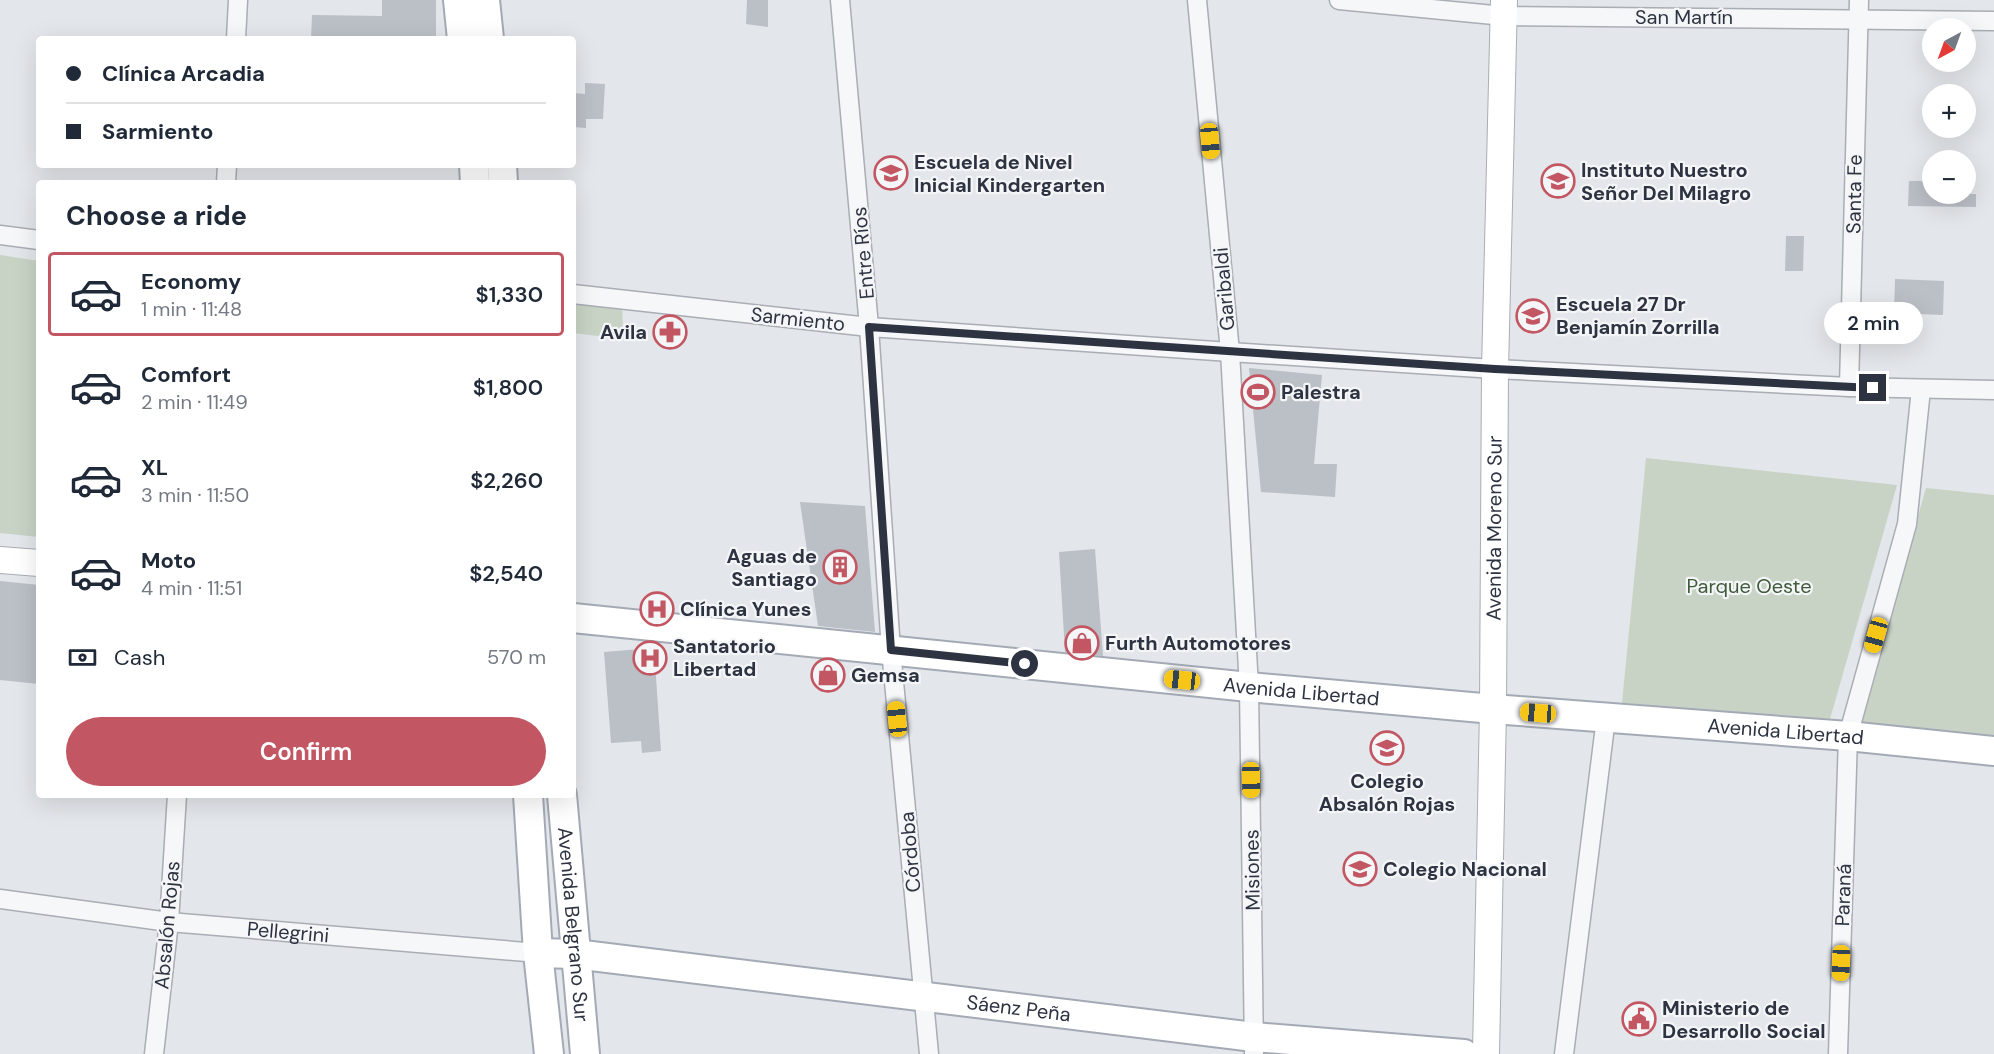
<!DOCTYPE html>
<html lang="en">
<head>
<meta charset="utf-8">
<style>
	:root { --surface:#fff; --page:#f6f6f7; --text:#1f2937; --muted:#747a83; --line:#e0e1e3; --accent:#c25662 }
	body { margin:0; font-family:"DM Sans",sans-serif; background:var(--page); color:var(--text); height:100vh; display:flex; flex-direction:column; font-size:22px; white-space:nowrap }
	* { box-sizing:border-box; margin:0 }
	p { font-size:20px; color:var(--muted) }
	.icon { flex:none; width:33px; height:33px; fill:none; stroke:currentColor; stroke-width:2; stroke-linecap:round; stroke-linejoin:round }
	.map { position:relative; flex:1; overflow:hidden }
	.sheet { position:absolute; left:36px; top:180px; width:540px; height:618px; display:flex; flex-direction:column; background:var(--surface); border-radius:6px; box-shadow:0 6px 24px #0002 }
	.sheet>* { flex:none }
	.banner { position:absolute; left:36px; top:36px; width:540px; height:132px; border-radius:6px; box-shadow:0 6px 24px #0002; display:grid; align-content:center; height:132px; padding:0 30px; background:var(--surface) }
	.needle { width:39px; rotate:221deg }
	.buttons { position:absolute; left:1922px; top:18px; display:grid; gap:12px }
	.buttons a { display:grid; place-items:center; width:54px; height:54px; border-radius:50%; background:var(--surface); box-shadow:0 6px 24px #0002; font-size:30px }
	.end { position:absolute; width:27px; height:27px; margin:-14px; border:8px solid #2d3341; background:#fff; box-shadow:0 0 0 3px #fff }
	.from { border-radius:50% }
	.bubble { position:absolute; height:42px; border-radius:21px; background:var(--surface); box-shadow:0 6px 24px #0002; font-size:20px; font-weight:600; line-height:42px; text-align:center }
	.car { position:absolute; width:18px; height:36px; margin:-18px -9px; border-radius:8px; box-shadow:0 0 4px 2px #0007; background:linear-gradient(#f5c518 24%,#345 0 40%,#f5c518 0 76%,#345 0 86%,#f5c518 0) }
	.banner b { display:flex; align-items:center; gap:21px; height:57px; font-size:22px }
	.banner b+b { border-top:2px solid var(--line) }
	.banner i { width:15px; height:15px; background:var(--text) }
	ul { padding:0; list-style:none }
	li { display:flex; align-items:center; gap:18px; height:84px; margin:0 12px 9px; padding:0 18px; border:3px solid transparent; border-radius:6px }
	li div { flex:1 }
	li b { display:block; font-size:22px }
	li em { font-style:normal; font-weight:600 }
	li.selected { border-color:var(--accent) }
	li>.icon { width:54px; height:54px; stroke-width:1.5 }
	h2 { padding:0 30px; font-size:27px; line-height:72px }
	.pay { display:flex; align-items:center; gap:15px; height:66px; padding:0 30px; font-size:22px }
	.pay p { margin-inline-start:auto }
	.cta { display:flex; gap:12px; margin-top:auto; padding:12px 30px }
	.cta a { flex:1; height:69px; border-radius:36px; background:var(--accent); color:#fff; font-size:24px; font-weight:600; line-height:69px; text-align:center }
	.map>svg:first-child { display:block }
	.green { fill:#c8d3c5 }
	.building { fill:#bbbfc6 }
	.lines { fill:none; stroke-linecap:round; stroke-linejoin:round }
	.street-casing { stroke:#a9adb4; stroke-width:21 }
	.secondary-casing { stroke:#a9adb4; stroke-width:28 }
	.primary-casing { stroke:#a4aab5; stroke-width:32 }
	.street { stroke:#f6f7f9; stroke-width:18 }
	.secondary { stroke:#fff; stroke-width:26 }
	.primary { stroke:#fff; stroke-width:28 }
	.route { stroke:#2d3341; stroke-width:8 }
	.labels { text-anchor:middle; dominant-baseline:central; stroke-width:4.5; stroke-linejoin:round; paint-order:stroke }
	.street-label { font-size:20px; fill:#2d3341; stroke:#f3f5f7 }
	.poi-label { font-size:20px; font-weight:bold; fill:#2d3341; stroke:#f3f5f7; text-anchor:start }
	.park-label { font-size:20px; fill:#405b3b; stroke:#f3f5f7 }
</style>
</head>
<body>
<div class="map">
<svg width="1994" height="1054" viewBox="0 0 1994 1054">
	<rect width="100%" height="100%" fill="#e3e6ea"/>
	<path class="green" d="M 0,255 L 39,261 L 39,537 L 0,533 Z
		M 573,295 L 622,300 L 623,339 L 573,333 Z
		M 1646,458 L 1897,485 L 1830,719 L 1622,703 Z
		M 1926,488 L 1994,495 L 1994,745 L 1857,731 Z"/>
	<path class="building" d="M 382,0 L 436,0 L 436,39 L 311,39 L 312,15 L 382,16 Z
		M 747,0 L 768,0 L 768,27 L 746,24 Z
		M 585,83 L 605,84 L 603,119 L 586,119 L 586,128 L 573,127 L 573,93 L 585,94 Z
		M 1909,181 L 1932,181 L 1932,194 L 1976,194 L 1976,207 L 1908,206 Z
		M 1786,236 L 1804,236 L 1803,271 L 1785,271 Z
		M 1895,279 L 1944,281 L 1943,315 L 1894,313 Z
		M 1249,368 L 1322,375 L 1314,464 L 1337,464 L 1335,497 L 1261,492 Z
		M 800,502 L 865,506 L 875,632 L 818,626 Z
		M 1095,549 L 1103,656 L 1065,652 L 1059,552 Z
		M 0,581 L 39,585 L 39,684 L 0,680 Z
		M 654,648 L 661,751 L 642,753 L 641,741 L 611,743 L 604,652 Z"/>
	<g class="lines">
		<g class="street-casing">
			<g id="street">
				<path d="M 840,0 L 869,327 L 891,650 L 929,1054"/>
				<path d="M 1197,0 L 1230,352 L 1249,687 L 1254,1054"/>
				<path d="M 1339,0 L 1504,16 L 1994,21"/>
				<path d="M 236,39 L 238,0"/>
				<path d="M 226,183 L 227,165"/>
				<path d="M 0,235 L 39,240"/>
				<path d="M 573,294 L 869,327 L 1230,352 L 1495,369 L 1849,387 L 1994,390"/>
				<path d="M 1849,387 L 1859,0"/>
				<path id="s1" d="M 0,899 L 169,922 L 538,953"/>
				<path d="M 154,1054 L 169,922 L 177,795"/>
				<path d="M 1564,1054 L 1606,718"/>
				<path d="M 1838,1054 L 1848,736 L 1907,524 L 1921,389"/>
			</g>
		</g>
		<g class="secondary-casing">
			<g id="secondary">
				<path d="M 0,560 L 39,563"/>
				<path id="s2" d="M 1486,1054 L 1493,709 L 1495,369 L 1504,0"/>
			</g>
		</g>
		<g class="primary-casing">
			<g id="primary">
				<path d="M 458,0 L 462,39"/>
				<path d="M 485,0 L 489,39"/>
				<path d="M 474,165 L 475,183"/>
				<path d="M 502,165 L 503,183"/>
				<path id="s3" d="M 573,618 L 1249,687 L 1493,709 L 1848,736 L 1994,751"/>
				<path d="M 528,795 L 538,953 L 549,1054"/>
				<path id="s4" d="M 562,795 L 585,1054"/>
				<path id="s5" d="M 538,953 L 575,954 L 1254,1037 L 1464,1054"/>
			</g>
		</g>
		<use href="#street" class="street"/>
		<use href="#secondary" class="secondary"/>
		<use href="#primary" class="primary"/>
	</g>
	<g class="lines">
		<path class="route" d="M 1025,664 L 891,650 L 869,327 L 1495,369 L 1873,388"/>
	</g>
	<defs>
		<g id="school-ring" transform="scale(1.725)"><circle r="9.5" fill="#f3f5f7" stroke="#c25662" stroke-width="1.5"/><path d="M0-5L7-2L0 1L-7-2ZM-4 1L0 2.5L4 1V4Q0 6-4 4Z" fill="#c25662"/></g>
		<g id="university-ring" transform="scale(1.725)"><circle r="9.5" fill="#f3f5f7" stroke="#c25662" stroke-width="1.5"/><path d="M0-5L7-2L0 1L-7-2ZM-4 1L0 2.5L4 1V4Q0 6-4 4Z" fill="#c25662"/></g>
		<g id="pharmacy-ring" transform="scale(1.725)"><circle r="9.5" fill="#f3f5f7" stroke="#c25662" stroke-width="1.5"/><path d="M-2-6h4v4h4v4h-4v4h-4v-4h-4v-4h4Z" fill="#c25662"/></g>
		<g id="stadium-ring" transform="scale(1.725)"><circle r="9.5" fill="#f3f5f7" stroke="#c25662" stroke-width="1.5"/><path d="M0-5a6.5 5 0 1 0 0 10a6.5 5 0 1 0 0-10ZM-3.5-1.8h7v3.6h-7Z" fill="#c25662"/></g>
		<g id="building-ring" transform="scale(1.725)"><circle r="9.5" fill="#f3f5f7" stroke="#c25662" stroke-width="1.5"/><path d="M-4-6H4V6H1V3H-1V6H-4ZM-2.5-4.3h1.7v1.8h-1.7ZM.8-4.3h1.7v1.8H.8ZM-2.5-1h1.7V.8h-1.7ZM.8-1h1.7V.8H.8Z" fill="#c25662"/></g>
		<g id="hospital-ring" transform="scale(1.725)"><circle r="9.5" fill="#f3f5f7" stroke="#c25662" stroke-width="1.5"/><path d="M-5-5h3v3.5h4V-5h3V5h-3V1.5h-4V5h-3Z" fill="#c25662"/></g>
		<g id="shop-ring" transform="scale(1.725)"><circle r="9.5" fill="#f3f5f7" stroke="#c25662" stroke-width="1.5"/><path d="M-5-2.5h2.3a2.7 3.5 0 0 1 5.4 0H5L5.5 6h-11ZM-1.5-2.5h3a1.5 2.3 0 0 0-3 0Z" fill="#c25662"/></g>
		<g id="civic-ring" transform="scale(1.725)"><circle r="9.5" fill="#f3f5f7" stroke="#c25662" stroke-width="1.5"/><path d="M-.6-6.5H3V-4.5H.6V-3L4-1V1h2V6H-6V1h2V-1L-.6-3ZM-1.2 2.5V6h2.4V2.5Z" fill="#c25662"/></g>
	</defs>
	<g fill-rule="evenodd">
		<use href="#school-ring" x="891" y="173"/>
		<use href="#university-ring" x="1558" y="181"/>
		<use href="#school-ring" x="1533" y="316"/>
		<use href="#pharmacy-ring" x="670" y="332"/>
		<use href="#stadium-ring" x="1258" y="392"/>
		<use href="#building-ring" x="840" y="567"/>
		<use href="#hospital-ring" x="657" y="609"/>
		<use href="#shop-ring" x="1082" y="643"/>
		<use href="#hospital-ring" x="650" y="658"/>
		<use href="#shop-ring" x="828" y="675"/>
		<use href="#school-ring" x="1387" y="748"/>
		<use href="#school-ring" x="1360" y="869"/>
		<use href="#civic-ring" x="1639" y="1019"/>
	</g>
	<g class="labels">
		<g class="street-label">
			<text x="1684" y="17">San Martín</text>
			<text transform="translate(1854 194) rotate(-89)">Santa Fe</text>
			<text transform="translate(863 253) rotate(-95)">Entre Ríos</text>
			<text transform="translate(1224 289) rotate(-95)">Garibaldi</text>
			<text transform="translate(798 319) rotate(6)">Sarmiento</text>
			<text stroke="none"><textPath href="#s2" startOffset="526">Avenida Moreno Sur</textPath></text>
			<text stroke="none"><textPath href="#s3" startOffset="732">Avenida Libertad</textPath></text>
			<text stroke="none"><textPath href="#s3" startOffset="1218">Avenida Libertad</textPath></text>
			<text transform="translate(910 852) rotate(-95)">Córdoba</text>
			<text transform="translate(1252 870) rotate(-91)">Misiones</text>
			<text transform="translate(1843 895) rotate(-88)">Paraná</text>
			<text transform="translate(167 925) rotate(-85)">Absalón Rojas</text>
			<text stroke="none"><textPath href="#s4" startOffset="130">Avenida Belgrano Sur</textPath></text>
			<text stroke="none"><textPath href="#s1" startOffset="290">Pellegrini</textPath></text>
			<text stroke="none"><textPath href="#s5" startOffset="484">Sáenz Peña</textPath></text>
		</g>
		<g class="poi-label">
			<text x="914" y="162">Escuela de Nivel<tspan x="914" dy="23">Inicial Kindergarten</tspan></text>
			<text x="1581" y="170">Instituto Nuestro<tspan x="1581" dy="23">Señor Del Milagro</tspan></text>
			<text x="1556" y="304">Escuela 27 Dr<tspan x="1556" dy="23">Benjamín Zorrilla</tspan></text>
			<text x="647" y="332" text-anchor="end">Avila</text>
			<text x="1281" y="392">Palestra</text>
			<text x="817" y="556" text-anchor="end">Aguas de<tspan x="817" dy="23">Santiago</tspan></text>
			<text x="680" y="609">Clínica Yunes</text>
			<text x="1105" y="643">Furth Automotores</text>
			<text x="673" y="646">Santatorio<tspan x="673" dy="23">Libertad</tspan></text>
			<text x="851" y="675">Gemsa</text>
			<text x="1387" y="781" text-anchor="middle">Colegio<tspan x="1387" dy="23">Absalón Rojas</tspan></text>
			<text x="1383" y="869">Colegio Nacional</text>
			<text x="1662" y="1008">Ministerio de<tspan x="1662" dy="23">Desarrollo Social</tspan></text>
		</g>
		<g class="park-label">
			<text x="1749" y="586">Parque Oeste</text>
		</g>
	</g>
</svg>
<div class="buttons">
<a><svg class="needle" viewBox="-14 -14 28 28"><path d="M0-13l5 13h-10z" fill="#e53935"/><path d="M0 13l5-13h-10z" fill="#747a83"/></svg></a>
<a>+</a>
<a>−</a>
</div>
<i class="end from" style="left:1025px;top:664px"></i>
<i class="end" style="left:1873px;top:388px"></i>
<div class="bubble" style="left:1824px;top:302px;width:99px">2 min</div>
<i class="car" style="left:1210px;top:141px;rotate:175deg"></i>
<i class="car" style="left:1876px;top:635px;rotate:196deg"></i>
<i class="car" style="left:1182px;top:680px;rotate:276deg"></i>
<i class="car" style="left:1538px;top:713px;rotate:274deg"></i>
<i class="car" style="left:897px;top:719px;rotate:354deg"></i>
<i class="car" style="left:1251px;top:780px;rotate:179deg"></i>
<i class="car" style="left:1841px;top:963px;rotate:182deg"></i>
<div class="banner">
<b><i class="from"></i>Clínica Arcadia</b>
<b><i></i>Sarmiento</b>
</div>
<section class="sheet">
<h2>Choose a ride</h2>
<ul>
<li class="selected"><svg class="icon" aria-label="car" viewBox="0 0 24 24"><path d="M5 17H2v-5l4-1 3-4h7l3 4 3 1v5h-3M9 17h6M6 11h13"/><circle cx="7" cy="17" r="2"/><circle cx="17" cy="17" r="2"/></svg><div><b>Economy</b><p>1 min · 11:48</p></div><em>$1,330</em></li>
<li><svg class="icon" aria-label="car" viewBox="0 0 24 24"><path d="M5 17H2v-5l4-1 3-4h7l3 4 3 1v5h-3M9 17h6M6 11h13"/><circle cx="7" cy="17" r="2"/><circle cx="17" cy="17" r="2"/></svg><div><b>Comfort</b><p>2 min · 11:49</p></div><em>$1,800</em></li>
<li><svg class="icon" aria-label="car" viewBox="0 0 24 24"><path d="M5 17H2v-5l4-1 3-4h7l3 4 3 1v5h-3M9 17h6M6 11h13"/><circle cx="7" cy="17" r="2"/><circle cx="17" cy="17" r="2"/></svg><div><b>XL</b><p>3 min · 11:50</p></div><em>$2,260</em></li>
<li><svg class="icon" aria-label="car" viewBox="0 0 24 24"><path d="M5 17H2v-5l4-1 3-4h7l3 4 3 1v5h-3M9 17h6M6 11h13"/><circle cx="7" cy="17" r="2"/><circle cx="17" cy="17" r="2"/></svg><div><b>Moto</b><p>4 min · 11:51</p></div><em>$2,540</em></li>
</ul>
<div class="pay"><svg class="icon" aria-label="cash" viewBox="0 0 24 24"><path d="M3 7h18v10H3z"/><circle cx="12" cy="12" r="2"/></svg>Cash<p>570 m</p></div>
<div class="cta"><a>Confirm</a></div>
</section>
</div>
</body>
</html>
